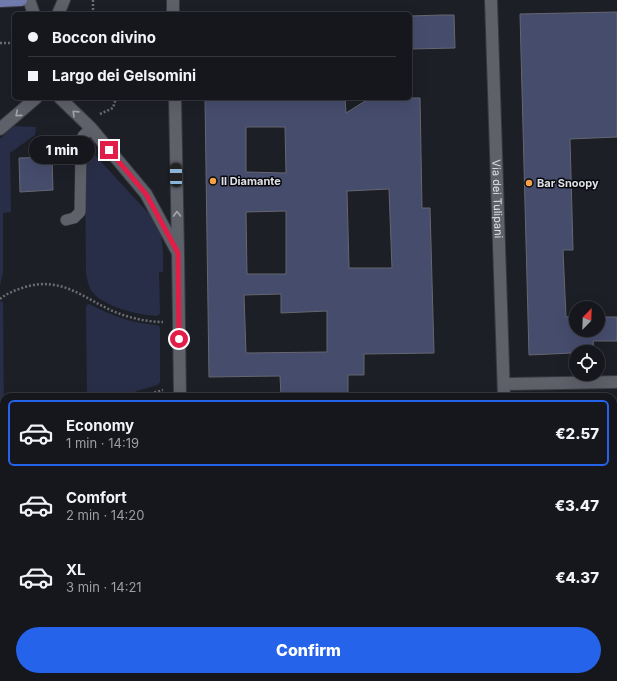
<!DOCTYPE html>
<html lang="en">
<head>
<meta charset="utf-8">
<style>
	:root { --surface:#16171d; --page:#1f2026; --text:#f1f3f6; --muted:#9e9fa4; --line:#35363b; --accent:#2563eb }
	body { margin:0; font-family:Inter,sans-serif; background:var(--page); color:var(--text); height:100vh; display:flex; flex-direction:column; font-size:15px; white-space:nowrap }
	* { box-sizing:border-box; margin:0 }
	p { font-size:13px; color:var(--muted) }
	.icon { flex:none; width:22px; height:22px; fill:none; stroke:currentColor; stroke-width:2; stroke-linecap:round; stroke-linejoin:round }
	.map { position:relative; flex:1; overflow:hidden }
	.sheet { position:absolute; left:0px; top:393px; width:617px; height:288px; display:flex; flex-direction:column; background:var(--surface); border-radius:12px 12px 0 0; box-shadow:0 4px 16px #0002,0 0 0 1px var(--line) }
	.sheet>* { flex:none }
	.top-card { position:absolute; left:12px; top:12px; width:400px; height:88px; border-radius:6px; box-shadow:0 4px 16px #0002,0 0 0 1px var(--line); display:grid; align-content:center; height:88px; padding:0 16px; background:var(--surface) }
	.needle { width:26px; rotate:23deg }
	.fabs { position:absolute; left:569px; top:301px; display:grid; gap:8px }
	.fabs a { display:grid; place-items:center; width:36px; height:36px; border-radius:50%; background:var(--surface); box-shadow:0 4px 16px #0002,0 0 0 1px var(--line); font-size:20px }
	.end { position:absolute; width:18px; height:18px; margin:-9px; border:5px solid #e11d48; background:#fff; box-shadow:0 0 0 2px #fff }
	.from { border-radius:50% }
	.bubble { position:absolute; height:28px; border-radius:14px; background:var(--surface); box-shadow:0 4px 16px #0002,0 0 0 1px var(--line); font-size:13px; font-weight:800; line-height:28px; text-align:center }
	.car { position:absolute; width:12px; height:24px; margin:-12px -6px; border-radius:5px; box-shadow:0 0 3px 1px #0007; background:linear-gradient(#222 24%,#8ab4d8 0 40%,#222 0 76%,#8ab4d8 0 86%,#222 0) }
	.top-card b { display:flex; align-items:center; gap:14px; height:38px; font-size:15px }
	.top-card b+b { border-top:1px solid var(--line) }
	.top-card i { width:10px; height:10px; background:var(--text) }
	ul { padding:7px 0 0; list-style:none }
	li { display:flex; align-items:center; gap:12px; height:66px; margin:0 8px 6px; padding:0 8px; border:2px solid transparent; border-radius:6px }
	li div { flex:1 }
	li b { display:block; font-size:15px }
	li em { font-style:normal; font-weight:800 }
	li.current { border-color:var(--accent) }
	li>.icon { width:36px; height:36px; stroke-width:1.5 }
	.action { display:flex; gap:8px; margin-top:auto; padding:8px 16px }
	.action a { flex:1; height:46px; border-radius:24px; background:var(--accent); color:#fff; font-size:16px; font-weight:800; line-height:46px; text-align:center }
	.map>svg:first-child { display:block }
	.green { fill:#292e48 }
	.building { fill:#464c6c; stroke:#656771; fill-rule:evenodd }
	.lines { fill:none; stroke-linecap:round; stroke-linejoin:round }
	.service-casing { stroke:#37393f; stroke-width:12 }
	.minor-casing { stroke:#37393f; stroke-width:14 }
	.tertiary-casing { stroke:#37393f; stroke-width:14 }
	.primary-casing { stroke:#37393f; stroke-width:14 }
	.path { stroke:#6b6d74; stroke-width:2.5; stroke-dasharray:2 2; stroke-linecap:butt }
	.service { stroke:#5e606a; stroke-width:11 }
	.minor { stroke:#5e606a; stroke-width:12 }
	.tertiary { stroke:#5e606a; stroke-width:12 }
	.primary { stroke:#717aad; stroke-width:12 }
	.oneway { stroke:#a5a7af }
	.route { stroke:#e11d48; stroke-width:5 }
	.poi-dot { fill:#f6a246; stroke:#08090d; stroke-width:1.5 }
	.labels { text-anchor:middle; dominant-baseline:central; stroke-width:3; stroke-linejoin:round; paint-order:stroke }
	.poi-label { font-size:11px; font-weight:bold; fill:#dfe1e7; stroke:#08090d; text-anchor:start }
	.street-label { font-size:11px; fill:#dfe1e7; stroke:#08090d }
</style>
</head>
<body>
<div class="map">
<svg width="617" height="681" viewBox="0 0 617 681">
	<rect width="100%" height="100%" fill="#1d1f27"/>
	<path class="green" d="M 14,126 L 36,127 L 35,135 L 10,153 L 11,212 L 3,213 L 3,272 L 0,286 L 0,139 Z
		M 90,151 L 93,153 L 149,214 L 155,222 L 161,236 L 163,251 L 163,272 L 159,272 L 160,314 L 157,316 C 139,315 102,307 91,290 C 88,285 87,279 86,272 L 85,157 L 86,153 Z
		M 2,301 L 3,303 L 4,415 L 1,417 L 0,416 L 0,302 Z
		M 88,304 L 89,304 C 113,316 131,323 157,325 L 160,327 L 160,382 L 158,385 L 140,390 L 122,397 L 87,397 L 86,307 Z
		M 0,428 L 4,430 L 4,544 L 2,546 L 0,545 Z
		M 0,556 L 4,559 L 4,625 L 0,627 Z
		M 2,637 L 4,637 L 4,677 L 7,677 L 7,681 L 0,681 L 0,638 Z
		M 89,677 L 166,677 L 166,681 L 89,681 Z"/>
	<path class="building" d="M 617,12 L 617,137 L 570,139 L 573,250 L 563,250 L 566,317 L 576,317 L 576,330 L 598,330 L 598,317 L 617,317 L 617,341 L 593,341 L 594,352 L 529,355 L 520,14 Z
		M 442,15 L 454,15 L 455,48 L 410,49 L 410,16 Z
		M 205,98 L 345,98 L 346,113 L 370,98 L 420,98 L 422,208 L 430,208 L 434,353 L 364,354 L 364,375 L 348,375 L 348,397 L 281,397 L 280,376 L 209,377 ZM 246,127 L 285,127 L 286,173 L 246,172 ZM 389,189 L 392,268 L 349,268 L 347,191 ZM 286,211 L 286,274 L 247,274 L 246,212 ZM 281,294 L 281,313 L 327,311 L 327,352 L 246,353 L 244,295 Z
		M 52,157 L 53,190 L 20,192 L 19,158 Z"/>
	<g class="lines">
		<g class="service-casing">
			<path id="service" d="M 66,220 L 74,218 L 80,212 L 81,147 L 83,136 L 91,128
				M 613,655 L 617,655"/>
		</g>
		<g class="minor-casing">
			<g id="minor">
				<path d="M 173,0 L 173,14"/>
				<path id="s1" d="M 491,0 L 504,397"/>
				<path d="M 175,98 L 178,253"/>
				<path d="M 504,384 L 617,382"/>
				<path d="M 511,677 L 512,681"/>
			</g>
		</g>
		<g class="tertiary-casing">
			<path id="tertiary" d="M 29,0 L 34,14
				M 58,14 L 64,0
				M 60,98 L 91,128 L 146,194 L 178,253 L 180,397
				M 0,129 L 36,98
				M 184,677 L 184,681"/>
		</g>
		<g class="primary-casing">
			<path id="primary" d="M 0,1 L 21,0"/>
		</g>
		<path class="path" d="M 93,0 L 93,14
			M 300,14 L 342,13
			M 0,43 L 14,43
			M 100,114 L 113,108 L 116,98
			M 0,299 C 7,293 16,290 25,287 C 63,276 84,299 115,312 C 130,318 147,322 163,322
			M 139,397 L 163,390
			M 0,422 L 4,425
			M 0,546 L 4,549
			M 0,632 L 4,630
			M 14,677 L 14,681
			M 88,677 L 88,681"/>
		<use href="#service" class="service"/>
		<use href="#minor" class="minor"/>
		<use href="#tertiary" class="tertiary"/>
		<use href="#primary" class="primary"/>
	</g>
	<defs><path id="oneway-chevron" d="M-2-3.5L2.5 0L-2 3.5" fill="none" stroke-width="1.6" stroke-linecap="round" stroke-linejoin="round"/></defs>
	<g class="oneway">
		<use href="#oneway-chevron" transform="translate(75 113) rotate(-136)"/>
		<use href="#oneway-chevron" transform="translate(18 114) rotate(139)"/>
		<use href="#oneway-chevron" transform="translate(177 214) rotate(-91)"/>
	</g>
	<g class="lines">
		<path class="route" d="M 109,150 L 146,194 L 178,253 L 179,339"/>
	</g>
	<g class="poi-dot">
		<circle cx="213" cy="181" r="4"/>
		<circle cx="529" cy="183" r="4"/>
	</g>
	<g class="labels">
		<g class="poi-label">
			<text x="221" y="181">Il Diamante</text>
			<text x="537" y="183">Bar Snoopy</text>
		</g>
		<g class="street-label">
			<text stroke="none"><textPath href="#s1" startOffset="199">Via dei Tulipani</textPath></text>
		</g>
	</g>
</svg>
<div class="fabs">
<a><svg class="needle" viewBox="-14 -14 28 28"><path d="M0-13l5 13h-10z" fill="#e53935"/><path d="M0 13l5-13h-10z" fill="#9e9fa4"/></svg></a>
<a><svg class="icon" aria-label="locate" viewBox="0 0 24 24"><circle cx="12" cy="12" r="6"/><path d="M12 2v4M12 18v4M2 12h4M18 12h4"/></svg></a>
</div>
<i class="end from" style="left:179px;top:339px"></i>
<i class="end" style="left:109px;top:150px"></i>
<div class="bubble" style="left:29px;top:136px;width:66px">1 min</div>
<i class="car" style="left:176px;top:175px;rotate:359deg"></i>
<div class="top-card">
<b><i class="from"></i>Boccon divino</b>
<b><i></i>Largo dei Gelsomini</b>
</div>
<section class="sheet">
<ul>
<li class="current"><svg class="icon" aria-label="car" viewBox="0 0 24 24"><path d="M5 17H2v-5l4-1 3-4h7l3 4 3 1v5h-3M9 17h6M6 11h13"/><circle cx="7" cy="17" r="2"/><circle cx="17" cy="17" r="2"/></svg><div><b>Economy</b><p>1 min · 14:19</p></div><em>€2.57</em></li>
<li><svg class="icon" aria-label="car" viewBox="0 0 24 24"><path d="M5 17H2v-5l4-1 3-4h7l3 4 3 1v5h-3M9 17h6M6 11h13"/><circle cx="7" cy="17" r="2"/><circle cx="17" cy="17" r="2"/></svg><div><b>Comfort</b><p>2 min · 14:20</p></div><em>€3.47</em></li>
<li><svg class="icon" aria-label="car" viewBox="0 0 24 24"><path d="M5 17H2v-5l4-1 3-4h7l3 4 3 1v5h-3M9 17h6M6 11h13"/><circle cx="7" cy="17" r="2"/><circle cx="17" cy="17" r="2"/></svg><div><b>XL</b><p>3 min · 14:21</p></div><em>€4.37</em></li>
</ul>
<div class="action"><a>Confirm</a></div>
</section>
</div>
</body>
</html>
